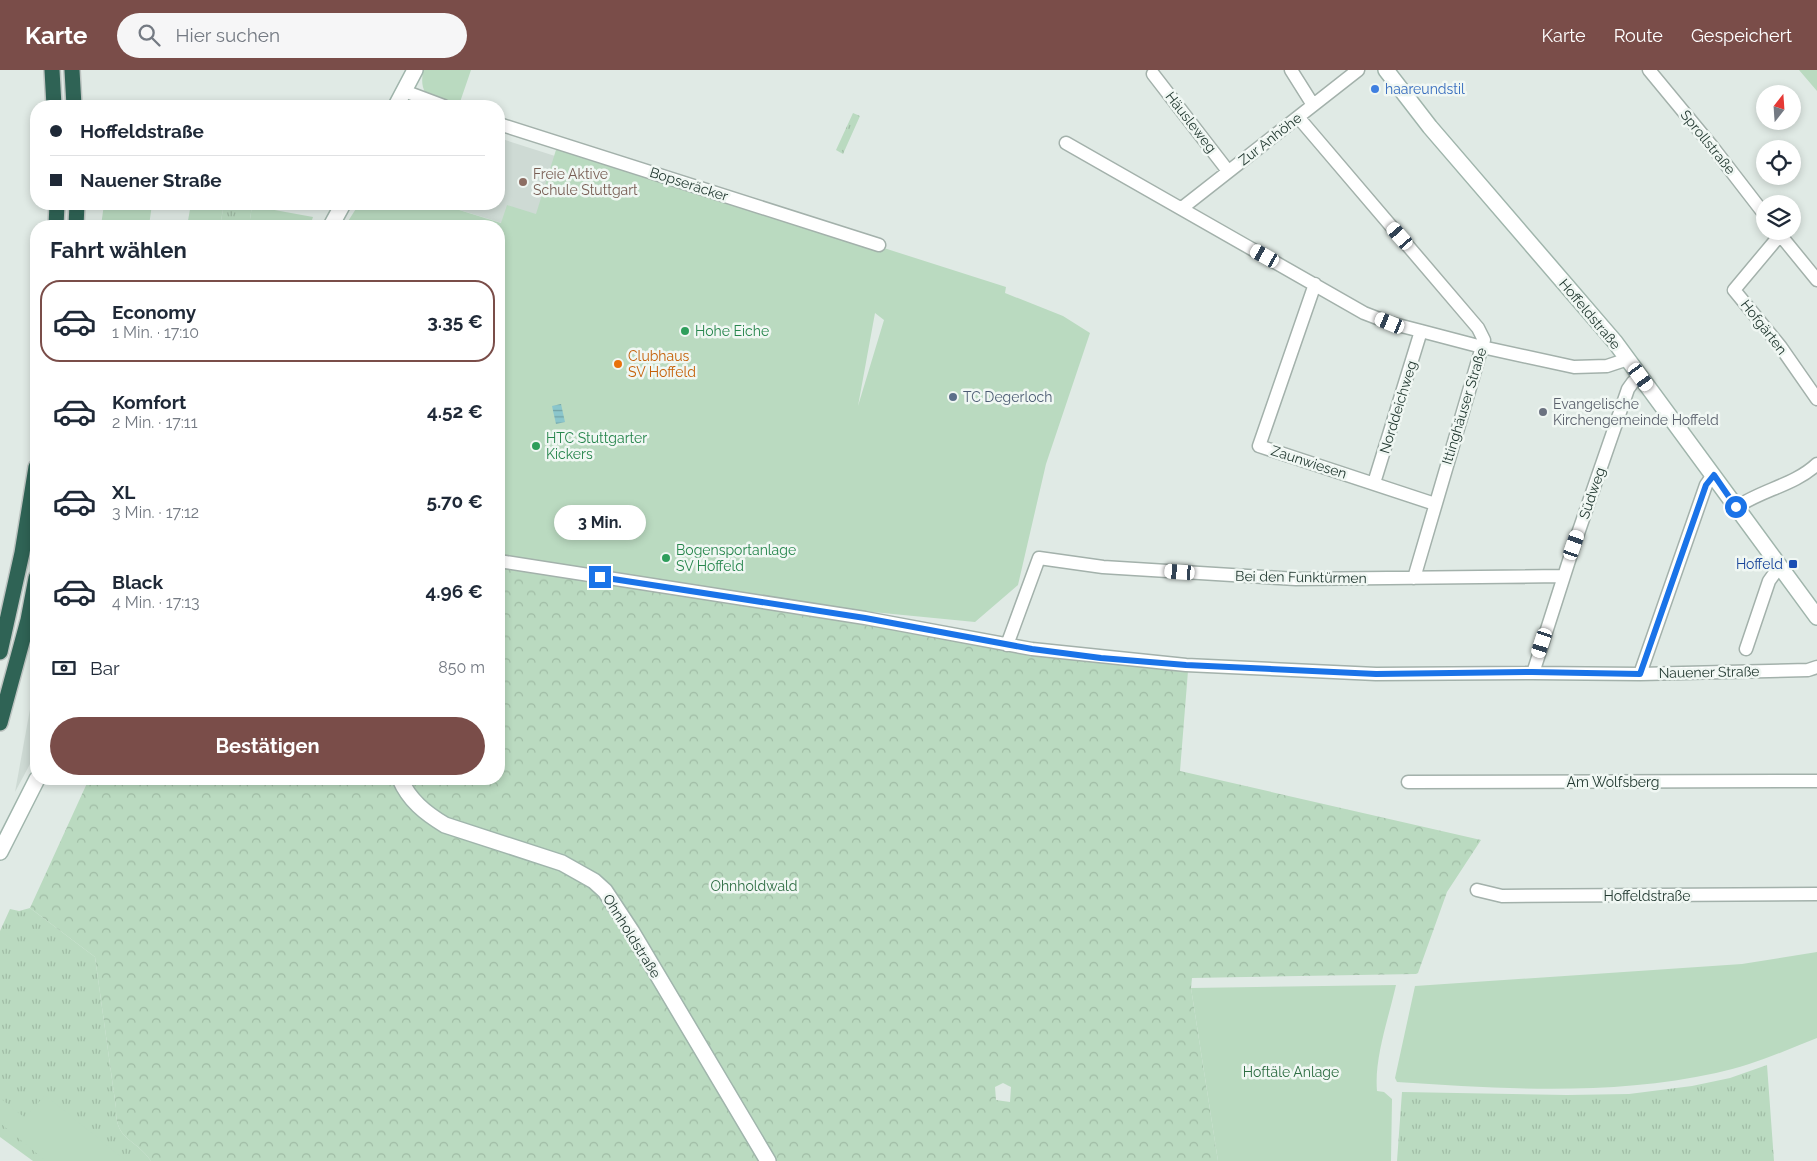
<!DOCTYPE html>
<html lang="de">
<head>
<meta charset="utf-8">
<style>
	:root { --surface:#fff; --page:#f6f6f7; --text:#1f2937; --muted:#747a83; --line:#e0e1e3; --accent:#7a4d49 }
	body { margin:0; font-family:Raleway,sans-serif; background:var(--page); color:var(--text); height:100vh; display:flex; flex-direction:column; font-size:19px; white-space:nowrap }
	* { box-sizing:border-box; margin:0 }
	p { font-size:16px; color:var(--muted) }
	.icon { flex:none; width:28px; height:28px; fill:none; stroke:currentColor; stroke-width:2; stroke-linecap:round; stroke-linejoin:round }
	.map { position:relative; flex:1; overflow:hidden }
	.side { position:absolute; left:30px; top:150px; width:475px; height:565px; display:flex; flex-direction:column; background:var(--surface); border-radius:20px; box-shadow:0 2px 8px #0003 }
	.side>* { flex:none }
	.hud { position:absolute; left:30px; top:30px; width:475px; height:110px; border-radius:20px; box-shadow:0 2px 8px #0003; display:grid; align-content:center; height:110px; padding:0 20px; background:var(--surface) }
	.needle { width:32px; rotate:17deg }
	.tools { position:absolute; left:1756px; top:15px; display:grid; gap:10px }
	.tools a { display:grid; place-items:center; width:45px; height:45px; border-radius:50%; background:var(--surface); box-shadow:0 2px 8px #0003; font-size:25px }
	.end { position:absolute; width:22px; height:22px; margin:-11px; border:6px solid #1a73e8; background:#fff; box-shadow:0 0 0 2px #fff }
	.from { border-radius:50% }
	.bubble { position:absolute; height:35px; border-radius:18px; background:var(--surface); box-shadow:0 2px 8px #0003; font-size:16px; font-weight:700; line-height:35px; text-align:center }
	.car { position:absolute; width:15px; height:30px; margin:-15px -8px; border-radius:6px; box-shadow:0 0 4px 1px #0007; background:linear-gradient(#fff 24%,#345 0 40%,#fff 0 76%,#345 0 86%,#fff 0) }
	.hud b { display:flex; align-items:center; gap:18px; height:48px; font-size:19px }
	.hud b+b { border-top:1px solid var(--line) }
	.hud i { width:12px; height:12px; background:var(--text) }
	ul { padding:0; list-style:none }
	li { display:flex; align-items:center; gap:15px; height:82px; margin:0 10px 8px; padding:0 10px; border:2px solid transparent; border-radius:20px }
	li div { flex:1 }
	li b { display:block; font-size:19px }
	li em { font-style:normal; font-weight:700 }
	li.active { border-color:var(--accent) }
	li>.icon { width:45px; height:45px; stroke-width:1.5 }
	h2 { padding:0 20px; font-size:22px; line-height:60px }
	.pay { display:flex; align-items:center; gap:12px; height:55px; padding:0 20px; font-size:19px }
	.pay p { margin-inline-start:auto }
	.primary-button { display:flex; gap:10px; margin-top:auto; padding:10px 20px }
	.primary-button a { flex:1; height:58px; border-radius:30px; background:var(--accent); color:#fff; font-size:20px; font-weight:700; line-height:58px; text-align:center }
	header { display:flex; align-items:center; gap:30px; box-sizing:border-box; height:70px; padding:0 25px; background:var(--accent); color:#fff }
	header strong { font-size:24px }
	nav { display:flex; gap:28px; margin-inline-start:auto; font-size:18px }
	.search { width:350px; height:45px; background:var(--page); display:flex; align-items:center; gap:12px; box-sizing:border-box; padding:0 18px; border-radius:28px; color:var(--muted); font-size:19px }
	.map>svg:first-child { display:block }
	.built { fill:#cedad4 }
	.grass { fill:url(#grass-tufts) }
	.forest { fill:url(#forest-crowns); fill-rule:evenodd }
	.garden { fill:#badac0; fill-rule:evenodd }
	.water { fill:url(#water-rules) }
	.lines { fill:none; stroke-linecap:round; stroke-linejoin:round }
	.street-casing { stroke:#a3b1ab; stroke-width:15 }
	.secondary-casing { stroke:#a0b5ac; stroke-width:18 }
	.highway-casing { stroke:#bdc4c1; stroke-width:18 }
	.street { stroke:#fff; stroke-width:12 }
	.secondary { stroke:#fff; stroke-width:15 }
	.highway { stroke:#2f6355; stroke-width:15 }
	.route { stroke:#1a73e8; stroke-width:6 }
	.shop-dot { fill:#3f7fe0; stroke:#f0f7f3; stroke-width:2 }
	.education-dot { fill:#8d6e63; stroke:#f0f7f3; stroke-width:2 }
	.leisure-dot { fill:#2e9e5b; stroke:#f0f7f3; stroke-width:2 }
	.food-dot { fill:#e8710a; stroke:#f0f7f3; stroke-width:2 }
	.service-dot { fill:#5c6f8a; stroke:#f0f7f3; stroke-width:2 }
	.worship-dot { fill:#6b7280; stroke:#f0f7f3; stroke-width:2 }
	.transit-dot { fill:#1a4fb4; stroke:#f0f7f3; stroke-width:2 }
	.labels { text-anchor:middle; dominant-baseline:central; stroke-width:5; stroke-linejoin:round; paint-order:stroke }
	.shop-label { font-size:14px; fill:#366cbe; stroke:#f0f7f3; text-anchor:start }
	.street-label { font-size:14px; fill:#223931; stroke:#f0f7f3 }
	.education-label { font-size:14px; fill:#785e54; stroke:#f0f7f3; text-anchor:start }
	.leisure-label { font-size:14px; fill:#27864d; stroke:#f0f7f3; text-anchor:start }
	.food-label { font-size:14px; fill:#c56008; stroke:#f0f7f3; text-anchor:start }
	.service-label { font-size:14px; fill:#4e5e75; stroke:#f0f7f3; text-anchor:start }
	.worship-label { font-size:14px; fill:#5b616d; stroke:#f0f7f3; text-anchor:start }
	.transit-label { font-size:14px; fill:#164399; stroke:#f0f7f3; text-anchor:end }
	.park-label { font-size:14px; fill:#2e6d43; stroke:#f0f7f3 }
</style>
</head>
<body>
<header>
<strong>Karte</strong>
<div class="search"><svg class="icon" aria-label="search" viewBox="0 0 24 24"><circle cx="10" cy="10" r="6"/><path d="M15 15l6 6"/></svg>Hier suchen</div>
<nav><a>Karte</a><a>Route</a><a>Gespeichert</a></nav>
</header>
<div class="map">
<svg width="1817" height="1091" viewBox="0 0 1817 1091">
	<defs>
		<pattern id="grass-tufts" width="24" height="20" patternUnits="userSpaceOnUse" patternTransform="scale(1.25)"><rect width="24" height="20" fill="#badac0"/><path d="M3 7l-1-3M5 7V3M7 7l1-3M15 17l-1-3M17 17v-4M19 17l1-3" fill="none" stroke="#a0bca5"/></pattern>
		<pattern id="forest-crowns" width="20" height="18" patternUnits="userSpaceOnUse" patternTransform="scale(1.25)"><rect width="20" height="18" fill="#badac0"/><path d="M2 6a3 3 0 1 1 6 0M12 15a3 3 0 1 1 6 0" fill="none" stroke="#a0bca5"/></pattern>
		<pattern id="water-rules" width="6" height="5" patternUnits="userSpaceOnUse" patternTransform="scale(1.25)"><rect width="6" height="5" fill="#8bc6cc"/><path d="M0 2.5h6" fill="none" stroke="#71a2a6"/></pattern>
	</defs>
	<rect width="100%" height="100%" fill="#e0eae5"/>
	<path class="built" d="M 499,68 L 555,86 L 537,144 L 502,153 L 440,134 L 499,134 Z
		M 36,606 L 36,683 L 15,722 Z"/>
	<path class="grass" d="M 853,43 L 860,46 L 843,84 L 836,80 Z
		M 224,134 L 241,134 L 252,136 L 249,156 L 220,156 Z
		M 30,838 L 95,887 L 116,1038 C 115,1071 135,1068 151,1091 L 33,1091 L 0,1067 L 0,861 L 10,839 L 19,841 Z
		M 1767,995 L 1774,1091 L 1397,1091 L 1402,1022 L 1567,1025 L 1629,1024 L 1692,1016 L 1730,1008 Z"/>
	<path class="forest" d="M 499,494 L 1011,579 L 1188,601 L 1180,701 L 1481,770 L 1447,822 L 1418,903 L 1416,904 L 1192,908 L 1191,918 L 1218,1091 L 151,1091 C 135,1068 115,1071 116,1038 L 95,887 L 30,838 L 88,711 L 85,709 L 499,709 ZM 1003,1013 L 1011,1017 L 1010,1032 L 996,1030 L 995,1017 Z"/>
	<path class="garden" d="M 423,0 L 471,0 L 459,35 L 426,24 C 421,16 422,9 423,0 Z
		M 1799,0 L 1817,0 L 1817,21 Z
		M 560,67 L 887,179 L 1006,217 L 1005,223 L 1063,246 L 1090,263 L 1046,394 L 1018,515 L 975,552 L 821,537 L 499,492 L 499,156 L 345,156 L 359,134 L 440,134 L 501,153 L 507,135 L 536,144 ZM 875,243 L 884,250 L 858,336 Z
		M 104,134 L 152,134 L 149,156 L 101,156 Z
		M 191,134 L 224,134 L 220,156 L 187,156 Z
		M 252,136 L 313,147 L 310,156 L 249,156 Z
		M 1817,882 L 1817,968 C 1784,981 1751,996 1716,1003 C 1612,1026 1503,1019 1397,1012 L 1395,1008 L 1415,916 L 1742,894 Z
		M 1396,915 C 1389,947 1374,988 1377,1021 L 1384,1022 L 1392,1029 L 1391,1091 L 1218,1091 L 1191,918 Z
		M 45,1025 L 126,1091 L 46,1091 L 0,1053 L 0,1028 L 25,1048 Z"/>
	<path class="water" d="M 561,334 L 565,352 L 556,354 L 552,336 Z"/>
	<g class="lines">
		<g class="street-casing">
			<path id="street" d="M 1291,0 L 1313,35
				M 1649,0 L 1711,75 L 1765,145
				M 1153,4 L 1228,101
				M 404,21 L 444,36
				M 1298,47 L 1478,258 L 1484,270 L 1414,508
				M 499,54 L 879,175
				M 1066,73 L 1364,243 L 1390,253 L 1421,261 L 1482,277 L 1574,297 L 1607,296 L 1628,289
				M 1182,138 L 1358,0
				M 1777,161 L 1817,210
				M 1780,165 L 1734,220 L 1780,276 L 1817,329
				M 1315,214 L 1259,376 L 1435,434
				M 1374,413 L 1421,261
				M 1737,437 C 1761,420 1795,415 1817,394
				M 499,491 L 865,548 L 1032,579 L 1186,595 L 1376,604 L 1533,603 L 1640,604 L 1808,600 L 1817,597
				M 1007,575 L 1039,488 L 1103,497 L 1296,509 L 1564,506
				M 1746,579 L 1769,511 L 1774,504 L 1781,498
				M 1533,603 L 1574,475 L 1628,319 L 1633,312 L 1641,307
				M 1640,604 L 1706,415 L 1713,405
				M 1408,712 L 1817,711
				M 1477,820 L 1502,826 L 1817,824"/>
		</g>
		<g class="secondary-casing">
			<path id="secondary" d="M 1386,0 L 1430,57 L 1615,272 L 1817,547
				M 396,36 L 415,0
				M 331,156 L 343,134
				M 400,709 C 409,730 425,743 445,755 L 562,793 L 594,811 L 605,821 L 632,862 L 768,1091
				M 0,782 L 37,709"/>
		</g>
		<g class="highway-casing">
			<path id="highway" d="M 52,0 L 54,36
				M 72,0 L 74,36
				M 56,156 L 57,134
				M 76,156 L 77,134
				M 0,582 L 22,483 L 36,397
				M 0,653 L 28,550 L 36,508"/>
		</g>
		<use href="#street" class="street"/>
		<use href="#secondary" class="secondary"/>
		<use href="#highway" class="highway"/>
	</g>
	<g class="lines">
		<path class="route" d="M 600,507 L 865,548 L 1032,579 L 1101,588 L 1186,595 L 1376,604 L 1532,602 L 1640,604 L 1706,415 L 1714,405 L 1736,437"/>
	</g>
	<circle class="shop-dot" cx="1375" cy="19" r="5"/>
	<circle class="education-dot" cx="523" cy="112" r="5"/>
	<g class="leisure-dot">
		<circle cx="685" cy="261" r="5"/>
		<circle cx="536" cy="376" r="5"/>
		<circle cx="666" cy="488" r="5"/>
	</g>
	<circle class="food-dot" cx="618" cy="294" r="5"/>
	<circle class="service-dot" cx="953" cy="327" r="5"/>
	<circle class="worship-dot" cx="1543" cy="342" r="5"/>
	<rect class="transit-dot" x="1788" y="489" width="10" height="10" rx="2.5"/>
	<g class="labels">
		<g class="shop-label">
			<text x="1385" y="19">haareundstil</text>
		</g>
		<g class="street-label">
			<text transform="translate(1191 52) rotate(52)">Häusleweg</text>
			<text transform="translate(1270 69) rotate(-38)">Zur Anhöhe</text>
			<text transform="translate(1708 72) rotate(51)">Sprollstraße</text>
			<text transform="translate(689 114) rotate(18)">Bopseräcker</text>
			<text transform="translate(1590 244) rotate(50)">Hoffeldstraße</text>
			<text transform="translate(1764 257) rotate(52)">Hofgärten</text>
			<text transform="translate(1464 336) rotate(-73)">Ittinghäuser Straße</text>
			<text transform="translate(1398 337) rotate(-73)">Norddeichweg</text>
			<text transform="translate(1309 392) rotate(18)">Zaunwiesen</text>
			<text transform="translate(1592 423) rotate(-71)">Südweg</text>
			<text transform="translate(1301 507) rotate(1)">Bei den Funktürmen</text>
			<text transform="translate(1709 602) rotate(-1)">Nauener Straße</text>
			<text x="1613" y="712">Am Wolfsberg</text>
			<text x="1647" y="826">Hoffeldstraße</text>
			<text transform="translate(632 866) rotate(58)">Ohnholdstraße</text>
		</g>
		<g class="education-label">
			<text x="533" y="104">Freie Aktive<tspan x="533" dy="16">Schule Stuttgart</tspan></text>
		</g>
		<g class="leisure-label">
			<text x="695" y="261">Hohe Eiche</text>
			<text x="546" y="368">HTC Stuttgarter<tspan x="546" dy="16">Kickers</tspan></text>
			<text x="676" y="480">Bogensportanlage<tspan x="676" dy="16">SV Hoffeld</tspan></text>
		</g>
		<g class="food-label">
			<text x="628" y="286">Clubhaus<tspan x="628" dy="16">SV Hoffeld</tspan></text>
		</g>
		<g class="service-label">
			<text x="963" y="327">TC Degerloch</text>
		</g>
		<g class="worship-label">
			<text x="1553" y="334">Evangelische<tspan x="1553" dy="16">Kirchengemeinde Hoffeld</tspan></text>
		</g>
		<g class="transit-label">
			<text x="1783" y="494">Hoffeld</text>
		</g>
		<g class="park-label">
			<text x="754" y="816">Ohnholdwald</text>
			<text x="1291" y="1002">Hoftäle Anlage</text>
		</g>
	</g>
</svg>
<div class="tools">
<a><svg class="needle" viewBox="-14 -14 28 28"><path d="M0-13l5 13h-10z" fill="#e53935"/><path d="M0 13l5-13h-10z" fill="#747a83"/></svg></a>
<a><svg class="icon" aria-label="locate" viewBox="0 0 24 24"><circle cx="12" cy="12" r="6"/><path d="M12 2v4M12 18v4M2 12h4M18 12h4"/></svg></a>
<a><svg class="icon" aria-label="layers" viewBox="0 0 24 24"><path d="M12 4l9 5-9 5-9-5zM3 14l9 5 9-5"/></svg></a>
</div>
<i class="end from" style="left:1736px;top:437px"></i>
<i class="end" style="left:600px;top:507px"></i>
<div class="bubble" style="left:554px;top:435px;width:92px">3 Min.</div>
<i class="car" style="left:1400px;top:166px;rotate:319deg"></i>
<i class="car" style="left:1265px;top:186px;rotate:299deg"></i>
<i class="car" style="left:1390px;top:253px;rotate:292deg"></i>
<i class="car" style="left:1641px;top:307px;rotate:144deg"></i>
<i class="car" style="left:1574px;top:475px;rotate:19deg"></i>
<i class="car" style="left:1180px;top:502px;rotate:274deg"></i>
<i class="car" style="left:1542px;top:573px;rotate:198deg"></i>
<div class="hud">
<b><i class="from"></i>Hoffeldstraße</b>
<b><i></i>Nauener Straße</b>
</div>
<section class="side">
<h2>Fahrt wählen</h2>
<ul>
<li class="active"><svg class="icon" aria-label="car" viewBox="0 0 24 24"><path d="M5 17H2v-5l4-1 3-4h7l3 4 3 1v5h-3M9 17h6M6 11h13"/><circle cx="7" cy="17" r="2"/><circle cx="17" cy="17" r="2"/></svg><div><b>Economy</b><p>1 Min. · 17:10</p></div><em>3.35 €</em></li>
<li><svg class="icon" aria-label="car" viewBox="0 0 24 24"><path d="M5 17H2v-5l4-1 3-4h7l3 4 3 1v5h-3M9 17h6M6 11h13"/><circle cx="7" cy="17" r="2"/><circle cx="17" cy="17" r="2"/></svg><div><b>Komfort</b><p>2 Min. · 17:11</p></div><em>4.52 €</em></li>
<li><svg class="icon" aria-label="car" viewBox="0 0 24 24"><path d="M5 17H2v-5l4-1 3-4h7l3 4 3 1v5h-3M9 17h6M6 11h13"/><circle cx="7" cy="17" r="2"/><circle cx="17" cy="17" r="2"/></svg><div><b>XL</b><p>3 Min. · 17:12</p></div><em>5.70 €</em></li>
<li><svg class="icon" aria-label="car" viewBox="0 0 24 24"><path d="M5 17H2v-5l4-1 3-4h7l3 4 3 1v5h-3M9 17h6M6 11h13"/><circle cx="7" cy="17" r="2"/><circle cx="17" cy="17" r="2"/></svg><div><b>Black</b><p>4 Min. · 17:13</p></div><em>4.96 €</em></li>
</ul>
<div class="pay"><svg class="icon" aria-label="cash" viewBox="0 0 24 24"><path d="M3 7h18v10H3z"/><circle cx="12" cy="12" r="2"/></svg>Bar<p>850 m</p></div>
<div class="primary-button"><a>Bestätigen</a></div>
</section>
</div>
</body>
</html>
